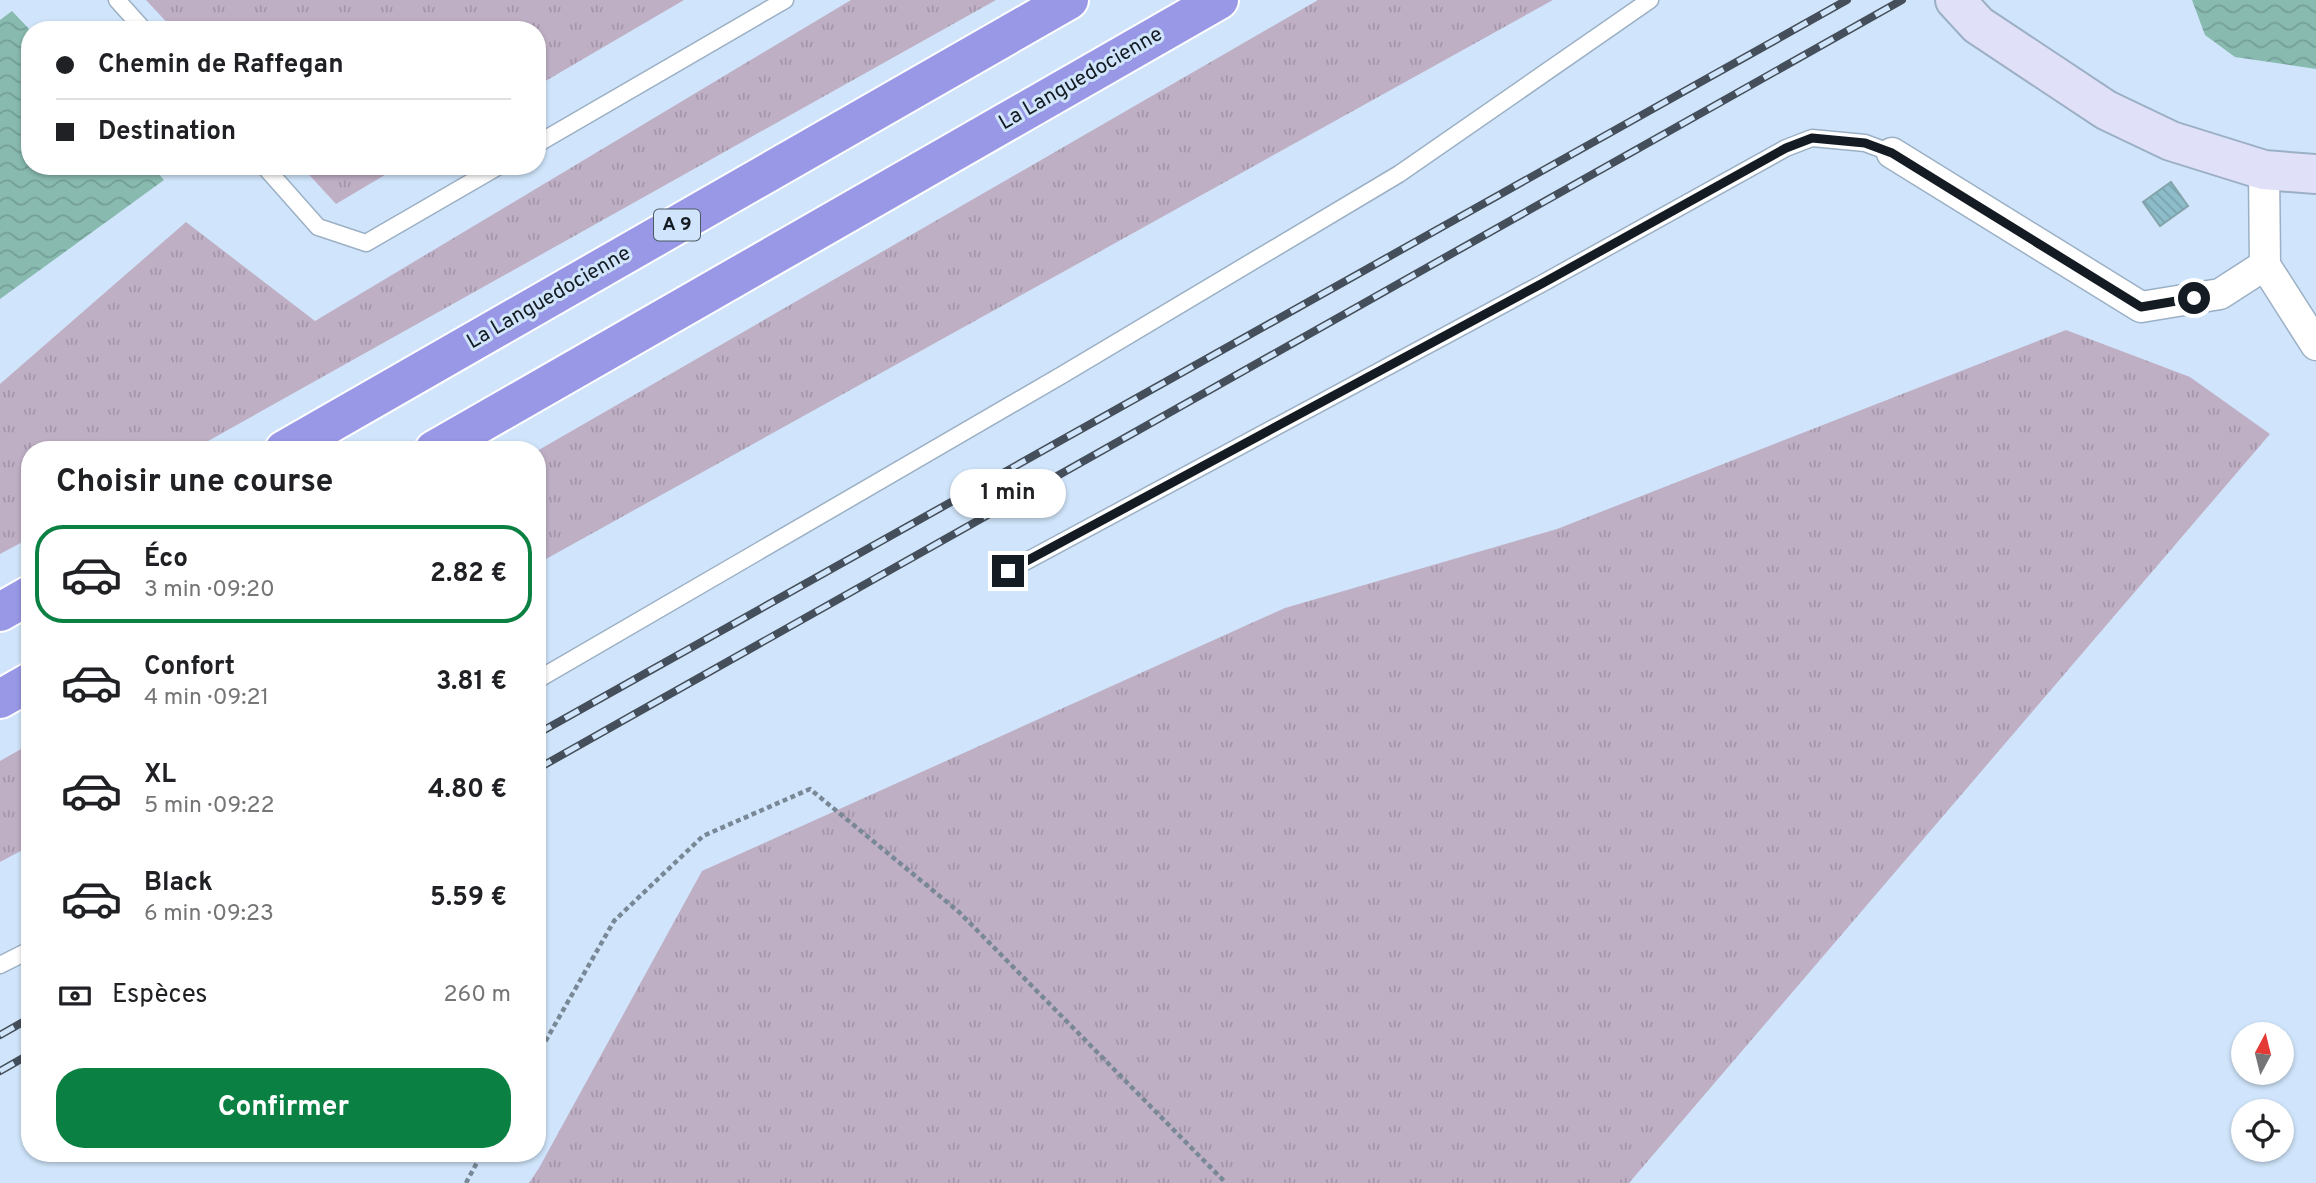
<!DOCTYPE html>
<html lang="fr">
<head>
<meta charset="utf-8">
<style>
	:root { --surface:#fff; --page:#f2f2f2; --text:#202124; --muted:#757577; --line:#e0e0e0; --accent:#0b8043 }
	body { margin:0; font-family:Overpass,sans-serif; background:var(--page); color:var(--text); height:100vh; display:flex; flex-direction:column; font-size:26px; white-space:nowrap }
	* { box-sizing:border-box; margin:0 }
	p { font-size:23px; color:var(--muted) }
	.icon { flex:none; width:38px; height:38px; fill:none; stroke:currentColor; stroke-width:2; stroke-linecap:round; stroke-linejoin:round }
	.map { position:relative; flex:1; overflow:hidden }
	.sheet { position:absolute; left:21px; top:441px; width:525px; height:721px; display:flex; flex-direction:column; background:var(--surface); border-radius:28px; box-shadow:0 2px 5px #0004 }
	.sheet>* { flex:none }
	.hud { position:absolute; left:21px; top:21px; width:525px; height:154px; border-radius:28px; box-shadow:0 2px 5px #0004; display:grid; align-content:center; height:154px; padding:0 35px; background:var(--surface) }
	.needle { width:46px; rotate:7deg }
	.controls { position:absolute; left:2231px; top:1022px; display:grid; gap:14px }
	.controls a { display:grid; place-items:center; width:63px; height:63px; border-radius:50%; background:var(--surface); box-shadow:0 2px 5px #0004; font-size:35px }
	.end { position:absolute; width:32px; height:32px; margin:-16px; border:9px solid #141b23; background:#fff; box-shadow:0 0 0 4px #fff }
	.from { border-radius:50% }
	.bubble { position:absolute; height:49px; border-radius:24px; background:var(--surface); box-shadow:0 2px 5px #0004; font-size:23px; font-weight:700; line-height:49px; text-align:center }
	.hud b { display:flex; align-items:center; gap:24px; height:66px; font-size:26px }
	.hud b+b { border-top:2px solid var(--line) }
	.hud i { width:18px; height:18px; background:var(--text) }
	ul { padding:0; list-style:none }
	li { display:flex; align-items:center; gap:21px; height:98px; margin:0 14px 10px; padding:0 21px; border:4px solid transparent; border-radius:28px }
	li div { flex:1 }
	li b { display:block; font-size:26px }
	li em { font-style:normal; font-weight:700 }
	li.selected { border-color:var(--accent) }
	li>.icon { width:63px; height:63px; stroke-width:1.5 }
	h2 { padding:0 35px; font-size:32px; line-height:84px }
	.pay { display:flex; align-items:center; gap:18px; height:77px; padding:0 35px; font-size:26px }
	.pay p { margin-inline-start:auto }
	.primary-button { display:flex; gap:14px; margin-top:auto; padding:14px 35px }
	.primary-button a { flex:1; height:80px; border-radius:28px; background:var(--accent); color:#fff; font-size:28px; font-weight:700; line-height:80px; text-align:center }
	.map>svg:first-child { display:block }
	.grass { fill:url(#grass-tufts) }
	.water { fill:url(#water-waves) }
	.building { fill:url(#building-back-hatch); stroke:#84a4ac; stroke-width:2 }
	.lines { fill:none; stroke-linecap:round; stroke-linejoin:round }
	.lane-casing { stroke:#9cb0c5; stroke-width:19 }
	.street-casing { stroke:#9cb0c5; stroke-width:33 }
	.secondary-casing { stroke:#9cb0c5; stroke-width:42 }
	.highway-casing { stroke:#fff; stroke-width:42 }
	.path { stroke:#798897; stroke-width:4.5; stroke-dasharray:5 3.5; stroke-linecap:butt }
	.lane { stroke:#fff; stroke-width:16 }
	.street { stroke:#fff; stroke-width:30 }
	.secondary { stroke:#e0e0f8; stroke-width:38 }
	.highway { stroke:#9998e6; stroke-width:38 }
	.rail-casing { stroke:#454f5b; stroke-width:8 }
	.rail { stroke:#d0e5fb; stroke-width:5; stroke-dasharray:16; stroke-linecap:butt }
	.route { stroke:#141b23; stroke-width:9 }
	.labels { text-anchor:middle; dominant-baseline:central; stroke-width:6; stroke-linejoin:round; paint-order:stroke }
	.shield { fill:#d0e5fb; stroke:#4c5864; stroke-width:2 }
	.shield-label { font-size:19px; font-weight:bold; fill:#141b23 }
	.street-label { font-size:21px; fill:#141b23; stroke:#d0e5fb }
</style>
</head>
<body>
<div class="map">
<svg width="2316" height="1183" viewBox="0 0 2316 1183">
	<defs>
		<pattern id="grass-tufts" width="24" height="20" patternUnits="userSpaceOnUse" patternTransform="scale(1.75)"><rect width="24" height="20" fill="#bfafc5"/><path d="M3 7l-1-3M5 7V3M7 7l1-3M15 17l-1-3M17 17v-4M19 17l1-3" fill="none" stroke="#a396a9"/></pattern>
		<pattern id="water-waves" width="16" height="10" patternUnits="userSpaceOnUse" patternTransform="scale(1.75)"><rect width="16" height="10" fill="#88bab0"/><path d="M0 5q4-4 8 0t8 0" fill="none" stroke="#749f97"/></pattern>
		<pattern id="building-back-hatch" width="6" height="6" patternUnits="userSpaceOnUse" patternTransform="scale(1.75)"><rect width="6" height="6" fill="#8dbdca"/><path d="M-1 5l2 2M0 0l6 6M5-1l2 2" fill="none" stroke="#79a2ad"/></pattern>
	</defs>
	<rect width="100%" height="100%" fill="#d0e5fb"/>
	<path class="grass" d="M 146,0 L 684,0 L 537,86 L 537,30 L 174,30 Z
		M 851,0 L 996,0 L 192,450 L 30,450 L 30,538 L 0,554 L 0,384 L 186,222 L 315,321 Z
		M 1318,0 L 1553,0 L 537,564 L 537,451 Z
		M 301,166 L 400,166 L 336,204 Z
		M 2066,330 L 2190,377 L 2270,434 L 1629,1183 L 529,1183 L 539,1168 L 702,871 L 1285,608 L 1557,529 Z
		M 30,744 L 30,846 L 0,862 L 0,761 Z"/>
	<path class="water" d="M 2192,0 L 2316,0 L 2316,69 L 2235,57 L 2205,35 Z
		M 12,11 L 30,30 L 30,166 L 152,166 L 164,180 L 0,299 L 0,20 Z"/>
	<path class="building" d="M 2171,182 L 2188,206 L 2160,226 L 2143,202 Z"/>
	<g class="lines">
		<g class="lane-casing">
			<path id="lane" d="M 117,0 L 144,30
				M 537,144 L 785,0
				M 264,166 L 318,227 L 366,243 L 499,166
				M 1008,571 L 1543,283 L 1786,148 L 1812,138 L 1865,143 L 1892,153
				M 537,680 L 1062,375 L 1399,174 L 1650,0
				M 0,965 L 30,950"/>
		</g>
		<g class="street-casing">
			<path id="street" d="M 1892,153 L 2141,307 L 2220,294 L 2265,265
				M 2264,170 L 2265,265
				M 2265,265 L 2316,345"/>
		</g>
		<g class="secondary-casing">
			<path id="secondary" d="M 1955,0 L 1978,25 L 2106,110 L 2171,141 L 2264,170 L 2316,174"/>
		</g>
		<g class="highway-casing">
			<path id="highway" d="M 284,450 L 1069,0
				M 434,450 L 1219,0
				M 0,612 L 30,595
				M 0,699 L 30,682"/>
		</g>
		<path class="path" d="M 537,1056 L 614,921 L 703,836 L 810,789 L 959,912 L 1226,1183
			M 466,1183 L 482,1153"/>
		<use href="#lane" class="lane"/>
		<use href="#street" class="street"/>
		<use href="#secondary" class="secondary"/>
		<use href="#highway" class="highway"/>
		<g class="rail-casing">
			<path id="rail" d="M 537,734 L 1847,0
				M 537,769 L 1902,0
				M 0,1035 L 30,1018
				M 0,1071 L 30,1054"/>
		</g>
		<use href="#rail" class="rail"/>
	</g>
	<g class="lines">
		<path class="route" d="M 1008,571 L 1543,283 L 1786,148 L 1812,138 L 1865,143 L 1892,153 L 2141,307 L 2194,298"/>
	</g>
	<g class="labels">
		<rect class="shield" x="654" y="209.5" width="46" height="31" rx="5"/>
		<g class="shield-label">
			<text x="677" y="225">A 9</text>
		</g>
		<g class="street-label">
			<text transform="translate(1081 79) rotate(-30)">La Languedocienne</text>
			<text transform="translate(549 298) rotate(-30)">La Languedocienne</text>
		</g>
	</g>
</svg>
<div class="controls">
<a><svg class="needle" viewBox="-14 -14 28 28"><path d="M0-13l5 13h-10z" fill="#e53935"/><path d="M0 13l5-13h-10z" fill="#757577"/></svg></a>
<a><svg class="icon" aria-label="locate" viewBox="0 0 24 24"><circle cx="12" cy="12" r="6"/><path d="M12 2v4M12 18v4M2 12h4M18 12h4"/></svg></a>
</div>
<i class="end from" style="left:2194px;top:298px"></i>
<i class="end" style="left:1008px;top:571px"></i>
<div class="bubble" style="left:950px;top:469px;width:116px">1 min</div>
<div class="hud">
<b><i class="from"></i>Chemin de Raffegan</b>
<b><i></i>Destination</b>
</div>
<section class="sheet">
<h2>Choisir une course</h2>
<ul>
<li class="selected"><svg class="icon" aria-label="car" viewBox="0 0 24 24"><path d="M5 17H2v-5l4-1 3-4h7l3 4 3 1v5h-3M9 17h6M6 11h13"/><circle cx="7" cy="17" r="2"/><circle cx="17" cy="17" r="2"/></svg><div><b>Éco</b><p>3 min · 09:20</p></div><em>2.82 €</em></li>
<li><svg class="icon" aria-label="car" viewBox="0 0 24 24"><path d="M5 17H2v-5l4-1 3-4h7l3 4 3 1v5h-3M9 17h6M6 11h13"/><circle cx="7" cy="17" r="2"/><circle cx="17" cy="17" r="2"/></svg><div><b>Confort</b><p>4 min · 09:21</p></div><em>3.81 €</em></li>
<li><svg class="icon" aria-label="car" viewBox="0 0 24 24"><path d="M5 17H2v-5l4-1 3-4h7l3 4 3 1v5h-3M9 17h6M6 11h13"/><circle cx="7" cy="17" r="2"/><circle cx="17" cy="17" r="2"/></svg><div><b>XL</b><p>5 min · 09:22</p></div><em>4.80 €</em></li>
<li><svg class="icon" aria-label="car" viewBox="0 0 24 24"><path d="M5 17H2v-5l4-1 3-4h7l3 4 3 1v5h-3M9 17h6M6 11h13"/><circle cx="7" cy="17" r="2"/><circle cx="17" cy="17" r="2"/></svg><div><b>Black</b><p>6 min · 09:23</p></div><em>5.59 €</em></li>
</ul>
<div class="pay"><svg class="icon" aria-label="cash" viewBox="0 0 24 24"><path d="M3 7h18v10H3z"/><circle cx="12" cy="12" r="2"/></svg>Espèces<p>260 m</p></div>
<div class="primary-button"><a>Confirmer</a></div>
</section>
</div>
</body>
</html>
